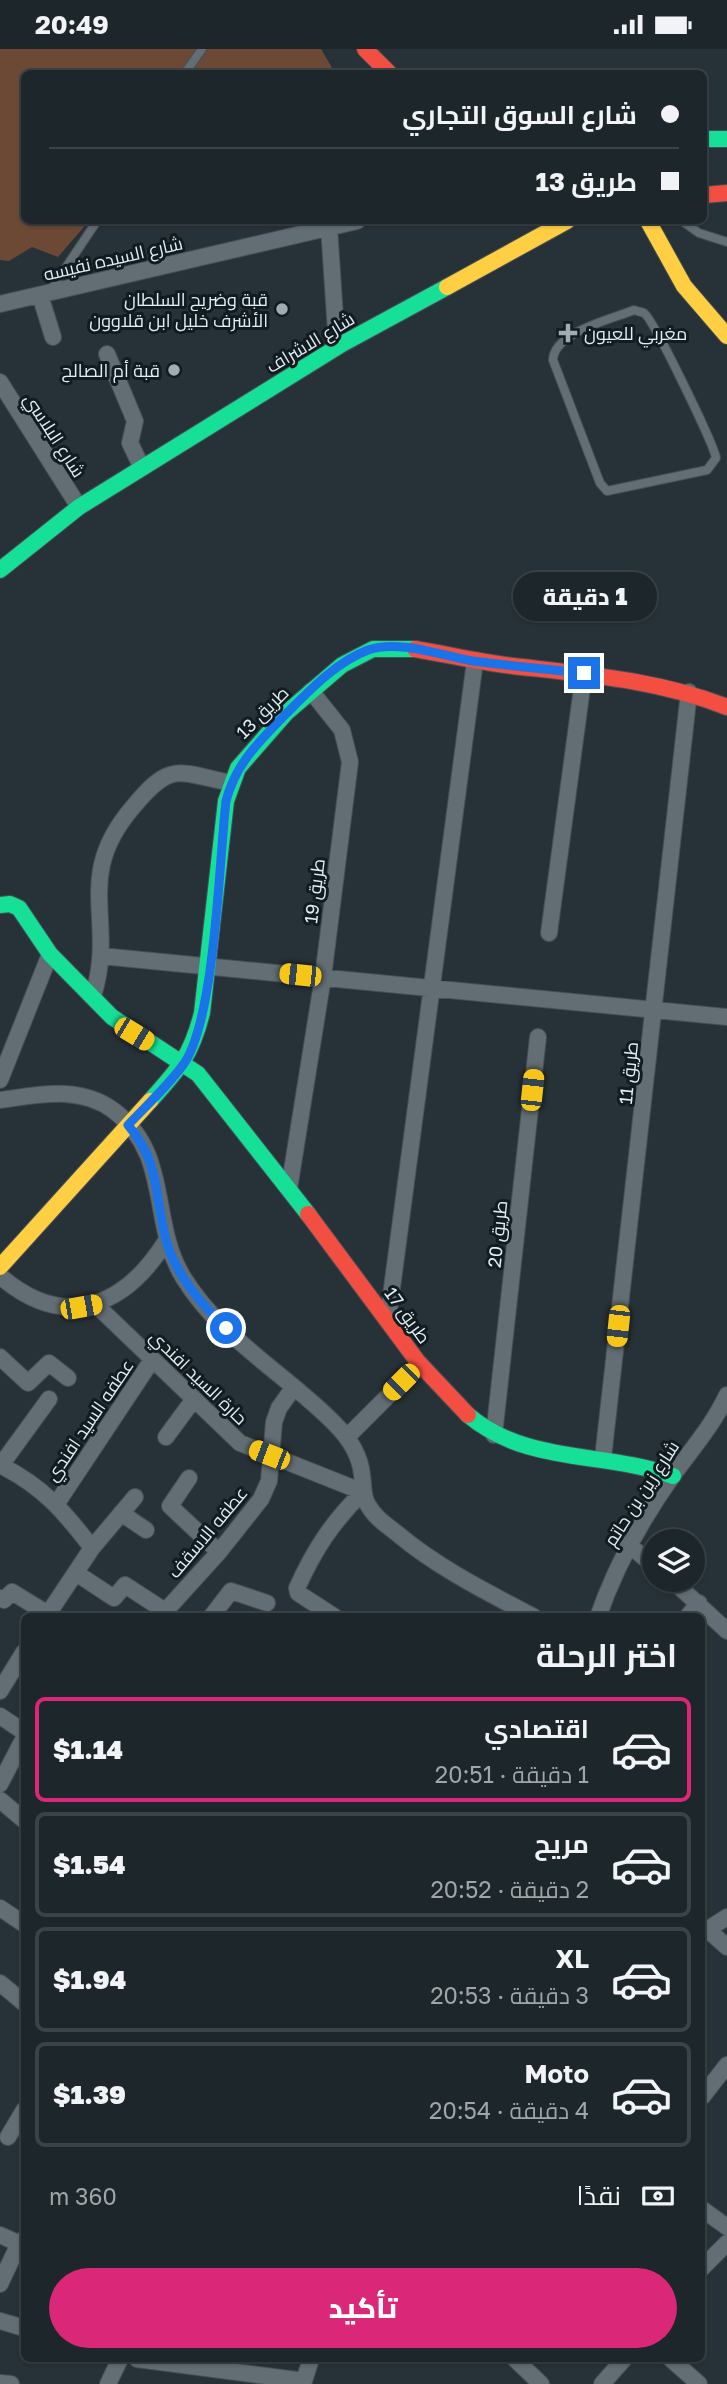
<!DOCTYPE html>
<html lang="ar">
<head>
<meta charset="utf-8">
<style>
	:root { --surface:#1d262a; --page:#2a3236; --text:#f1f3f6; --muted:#a0a5a8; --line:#3b4347; --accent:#db2777 }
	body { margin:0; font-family:"Golos Text",Cairo,sans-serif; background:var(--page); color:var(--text); direction:rtl; height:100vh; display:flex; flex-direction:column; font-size:26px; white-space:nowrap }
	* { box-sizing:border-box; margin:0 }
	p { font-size:23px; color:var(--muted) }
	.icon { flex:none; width:38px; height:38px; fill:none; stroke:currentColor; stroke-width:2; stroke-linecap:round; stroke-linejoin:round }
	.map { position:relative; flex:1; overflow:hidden; direction:ltr }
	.sheet { position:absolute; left:21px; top:1564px; width:684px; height:749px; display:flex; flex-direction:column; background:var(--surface); border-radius:10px; box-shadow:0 2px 5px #0004,0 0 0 2px var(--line); direction:rtl }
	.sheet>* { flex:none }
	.guide { position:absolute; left:21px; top:21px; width:686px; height:154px; border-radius:10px; box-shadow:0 2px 5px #0004,0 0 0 2px var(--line); direction:rtl; display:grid; align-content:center; height:154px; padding:0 28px; background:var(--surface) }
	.fabs { position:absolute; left:642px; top:1480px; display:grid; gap:14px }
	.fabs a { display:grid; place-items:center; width:63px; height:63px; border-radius:50%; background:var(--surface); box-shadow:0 2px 5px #0004,0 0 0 2px var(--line); font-size:35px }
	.end { position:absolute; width:32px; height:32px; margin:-16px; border:9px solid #1a73e8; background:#fff; box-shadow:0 0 0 4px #fff }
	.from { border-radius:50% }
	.bubble { position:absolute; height:49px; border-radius:24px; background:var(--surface); box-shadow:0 2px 5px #0004,0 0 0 2px var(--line); font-size:23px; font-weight:800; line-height:49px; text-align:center; direction:rtl }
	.car { position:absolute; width:21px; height:42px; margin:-21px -10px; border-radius:9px; box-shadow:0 0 5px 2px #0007; background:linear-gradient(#f5c518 24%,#345 0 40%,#f5c518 0 76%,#345 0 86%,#f5c518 0) }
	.guide b { display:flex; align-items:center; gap:24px; height:66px; font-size:26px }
	.guide b+b { border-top:2px solid var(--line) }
	.guide i { width:18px; height:18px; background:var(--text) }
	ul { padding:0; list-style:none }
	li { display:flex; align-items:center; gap:21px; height:105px; margin:0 14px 10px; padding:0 14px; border:4px solid var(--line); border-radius:10px }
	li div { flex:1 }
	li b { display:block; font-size:26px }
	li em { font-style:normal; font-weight:800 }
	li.selected { border-color:var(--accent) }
	li>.icon { width:63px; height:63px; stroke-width:1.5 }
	h2 { padding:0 28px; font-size:32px; line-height:84px }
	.pay { display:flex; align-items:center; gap:18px; height:77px; padding:0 28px; font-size:26px }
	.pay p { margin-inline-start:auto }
	.cta { display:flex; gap:14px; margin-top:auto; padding:14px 28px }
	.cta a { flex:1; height:80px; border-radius:42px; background:var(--accent); color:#fff; font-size:28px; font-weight:800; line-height:80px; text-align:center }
	.status { display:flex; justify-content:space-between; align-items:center; height:49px; padding:0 35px; background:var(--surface); direction:ltr }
	.status svg { height:19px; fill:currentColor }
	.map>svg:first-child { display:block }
	.green { fill:#6c4934 }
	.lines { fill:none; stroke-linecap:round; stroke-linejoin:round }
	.lane-casing { stroke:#464f54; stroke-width:10 }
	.street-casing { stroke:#464f54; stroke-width:18 }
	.fast-casing { stroke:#464f54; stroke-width:18 }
	.slow-casing { stroke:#464f54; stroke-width:18 }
	.jam-casing { stroke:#464f54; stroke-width:18 }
	.lane { stroke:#626e74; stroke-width:8 }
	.street { stroke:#626e74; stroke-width:16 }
	.fast { stroke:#16e098; stroke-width:16 }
	.slow { stroke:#ffcf43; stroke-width:16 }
	.jam { stroke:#f24e42; stroke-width:16 }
	.route { stroke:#1a73e8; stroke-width:9 }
	.poi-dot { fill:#9facb2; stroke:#111b20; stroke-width:2.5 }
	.labels { text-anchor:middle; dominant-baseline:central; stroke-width:6; stroke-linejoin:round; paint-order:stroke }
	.street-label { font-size:18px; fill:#e0edf4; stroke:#111b20 }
	.poi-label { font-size:18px; fill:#e0edf4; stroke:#111b20; text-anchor:end }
</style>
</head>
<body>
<div class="status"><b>20:49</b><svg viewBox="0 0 49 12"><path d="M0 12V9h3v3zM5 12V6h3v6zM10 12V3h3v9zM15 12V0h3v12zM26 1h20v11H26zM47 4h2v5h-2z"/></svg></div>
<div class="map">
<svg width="727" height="2335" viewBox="0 0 727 2335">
	<rect width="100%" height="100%" fill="#273238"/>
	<path class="green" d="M 0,0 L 321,0 L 335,24 L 24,24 L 24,172 L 89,172 L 58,208 L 32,198 L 9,212 L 0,211 Z"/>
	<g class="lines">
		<g class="lane-casing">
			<path id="lane" d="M 185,24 L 202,0
				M 682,172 L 699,184 L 727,193
				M 50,242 L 97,172
				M 634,261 C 636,262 642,263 644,264 C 654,271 714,396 716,409 L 707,421 L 607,442 L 600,434 L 553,311 C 554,283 612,270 634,261 Z"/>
		</g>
		<g class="street-casing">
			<path id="street" d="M 329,178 L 337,298
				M 40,246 L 53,288
				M 0,255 L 357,172
				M 107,305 L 135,372 L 130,394 L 142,419
				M 0,333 L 79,458
				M 549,884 L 584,624
				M 101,907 L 727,968
				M 93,947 C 117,870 72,829 133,758 C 171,712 177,723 231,734
				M 0,1031 L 50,905
				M 0,1051 C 38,1046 79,1036 113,1061 C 172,1105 149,1172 183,1228 C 221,1290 286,1325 335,1375 C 349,1389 360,1405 362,1426 C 364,1436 362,1447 368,1456 C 375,1469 388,1477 399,1486 C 440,1520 487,1543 534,1568
				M 289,1140 L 323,928 L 350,713 L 342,681 L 311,642
				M 0,1227 C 64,1282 124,1259 166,1192
				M 96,1256 L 240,1394 L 363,1443 C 333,1472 314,1501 297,1539 L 298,1544 L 335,1568
				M 388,1269 L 475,612
				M 0,1308 L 28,1334 L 49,1314 L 68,1329
				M 494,1386 L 538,988
				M 166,1388 L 194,1350
				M 347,1388 L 420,1315
				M 603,1409 L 689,643
				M 0,1416 C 42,1437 64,1462 92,1499
				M 1,1416 L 49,1350
				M 189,1429 L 170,1457 L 219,1503
				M 57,1454 L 152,1311
				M 121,1464 L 146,1481
				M 628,1495 L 654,1517
				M 76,1524 L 114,1549 L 125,1536 L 165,1562
				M 672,1531 L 727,1582
				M 0,1549 L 4,1551 L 12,1543 L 48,1565
				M 46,1568 L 92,1499 L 135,1448
				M 160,1568 L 219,1503 L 261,1450 L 269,1432 L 274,1373 L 279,1359 L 294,1338
				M 211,1568 L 231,1542 L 267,1554
				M 598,1568 C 616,1516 641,1471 673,1426 C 692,1400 713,1376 727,1346
				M 687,1568 L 699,1554
				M 0,1642 L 24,1603
				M 0,1667 L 24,1683
				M 0,1735 L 24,1689
				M 0,1751 L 24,1771
				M 0,1859 L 24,1875
				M 708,1881 L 727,1898
				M 702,1884 L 727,1868
				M 0,1934 L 24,1954
				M 702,2048 L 727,2016
				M 8,2088 L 24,2061
				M 702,2160 L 727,2178
				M 0,2186 L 20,2195
				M 702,2219 L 727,2194
				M 0,2235 L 16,2201 L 24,2190
				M 0,2272 L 24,2279
				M 137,2310 L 304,2332
				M 515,2310 L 541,2335
				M 671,2310 L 699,2335
				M 0,2334 L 11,2335
				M 108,2335 L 120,2310
				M 303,2335 L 311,2310
				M 602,2335 L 624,2310"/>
		</g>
		<g class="fast-casing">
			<path id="fast" d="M 704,90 L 727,90
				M 0,521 L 79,458 L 342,295 L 447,238
				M 0,856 L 10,855 L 19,859 L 50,905 L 112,968 L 198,1025 L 308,1165
				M 150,1052 C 179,1020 191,1007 202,964 L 226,752 L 238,719 L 286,664 L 342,616 L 373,600 L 415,600
				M 468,1366 C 527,1416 604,1402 673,1427"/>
		</g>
		<g class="slow-casing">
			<path id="slow" d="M 648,172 L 684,237 L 727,287
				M 447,238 L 567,172
				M 0,1218 L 150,1052"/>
		</g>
		<g class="jam-casing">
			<path id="jam" d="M 365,0 L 389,24
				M 704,146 L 727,144
				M 415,600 C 445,605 475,612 505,616 C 581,625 655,630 727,658
				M 308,1165 L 418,1313 L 468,1366"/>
		</g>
		<use href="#lane" class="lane"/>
		<use href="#street" class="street"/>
		<use href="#fast" class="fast"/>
		<use href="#slow" class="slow"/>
		<use href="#jam" class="jam"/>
	</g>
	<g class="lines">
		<path class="route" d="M 226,1279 C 201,1255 175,1225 166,1191 C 154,1146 161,1115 128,1076 C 146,1057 167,1038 183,1016 C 215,973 219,812 226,752 C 236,714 259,693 285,666 C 309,642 336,613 368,601 C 399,590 442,607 473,612 C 510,617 547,620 584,624"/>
	</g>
	<g class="poi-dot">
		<circle cx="282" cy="260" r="7"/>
		<path d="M564.5 273.5h7v7h7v7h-7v7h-7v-7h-7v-7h7z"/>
		<circle cx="174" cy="321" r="7"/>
	</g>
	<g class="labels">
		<g class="street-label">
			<text transform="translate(113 209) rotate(-13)">شارع السيده نفيسه</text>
			<text transform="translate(310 293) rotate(-31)">شارع الاشراف</text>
			<text transform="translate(55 386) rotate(57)">شارع البلاسي</text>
			<text transform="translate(262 663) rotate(-45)">طريق 13</text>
			<text transform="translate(314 842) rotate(-83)">طريق 19</text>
			<text transform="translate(628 1024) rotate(-84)">طريق 11</text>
			<text transform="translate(497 1185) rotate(-84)">طريق 20</text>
			<text transform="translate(408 1266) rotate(54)">طريق 17</text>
			<text transform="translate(199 1328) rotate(44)">حارة السيد افندي</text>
			<text transform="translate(89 1371) rotate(-56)">عطفه السيد افندي</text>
			<text transform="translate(641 1444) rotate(-57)">شارع زين بن حاتم</text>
			<text transform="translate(207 1483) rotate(-50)">عطفه الاسقف</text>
		</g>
		<g class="poi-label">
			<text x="268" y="250">قبة وضريح السلطان<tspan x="268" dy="21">الأشرف خليل ابن قلاوون</tspan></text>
			<text x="584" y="284" text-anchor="start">مغربي للعيون</text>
			<text x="160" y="321">قبة أم الصالح</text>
		</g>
	</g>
</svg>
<div class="fabs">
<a><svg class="icon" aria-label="layers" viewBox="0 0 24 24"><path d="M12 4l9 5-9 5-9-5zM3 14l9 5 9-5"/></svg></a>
</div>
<i class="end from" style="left:226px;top:1279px"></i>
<i class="end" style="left:584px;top:624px"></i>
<div class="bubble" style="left:513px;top:523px;width:144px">1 دقيقة</div>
<i class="car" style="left:300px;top:926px;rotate:276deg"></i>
<i class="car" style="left:134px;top:985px;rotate:121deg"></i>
<i class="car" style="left:532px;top:1041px;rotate:6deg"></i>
<i class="car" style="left:81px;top:1258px;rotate:80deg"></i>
<i class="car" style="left:618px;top:1277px;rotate:186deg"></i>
<i class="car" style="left:401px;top:1333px;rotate:225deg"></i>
<i class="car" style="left:269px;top:1406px;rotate:291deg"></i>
<div class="guide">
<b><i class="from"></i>شارع السوق التجاري</b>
<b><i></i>طريق 13</b>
</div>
<section class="sheet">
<h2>اختر الرحلة</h2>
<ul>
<li class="selected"><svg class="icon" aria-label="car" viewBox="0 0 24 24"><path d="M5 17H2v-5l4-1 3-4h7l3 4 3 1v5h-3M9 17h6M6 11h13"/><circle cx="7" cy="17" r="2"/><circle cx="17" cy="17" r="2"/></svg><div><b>اقتصادي</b><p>1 دقيقة · 20:51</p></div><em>$1.14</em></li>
<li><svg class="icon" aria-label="car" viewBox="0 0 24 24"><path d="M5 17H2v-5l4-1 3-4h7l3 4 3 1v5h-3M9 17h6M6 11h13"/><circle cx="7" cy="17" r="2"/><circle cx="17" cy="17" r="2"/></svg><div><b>مريح</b><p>2 دقيقة · 20:52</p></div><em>$1.54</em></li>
<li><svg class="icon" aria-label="car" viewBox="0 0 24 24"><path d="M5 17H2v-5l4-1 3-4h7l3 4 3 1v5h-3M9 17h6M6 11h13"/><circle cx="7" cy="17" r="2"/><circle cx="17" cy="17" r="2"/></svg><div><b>XL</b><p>3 دقيقة · 20:53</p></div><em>$1.94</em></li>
<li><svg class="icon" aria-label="car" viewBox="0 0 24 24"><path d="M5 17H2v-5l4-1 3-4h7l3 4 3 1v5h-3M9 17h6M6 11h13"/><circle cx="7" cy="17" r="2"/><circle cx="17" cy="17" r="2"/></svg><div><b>Moto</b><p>4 دقيقة · 20:54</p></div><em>$1.39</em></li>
</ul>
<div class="pay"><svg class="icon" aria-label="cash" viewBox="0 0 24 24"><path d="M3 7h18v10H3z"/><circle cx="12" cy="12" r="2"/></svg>نقدًا<p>360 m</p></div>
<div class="cta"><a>تأكيد</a></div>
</section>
</div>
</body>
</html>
